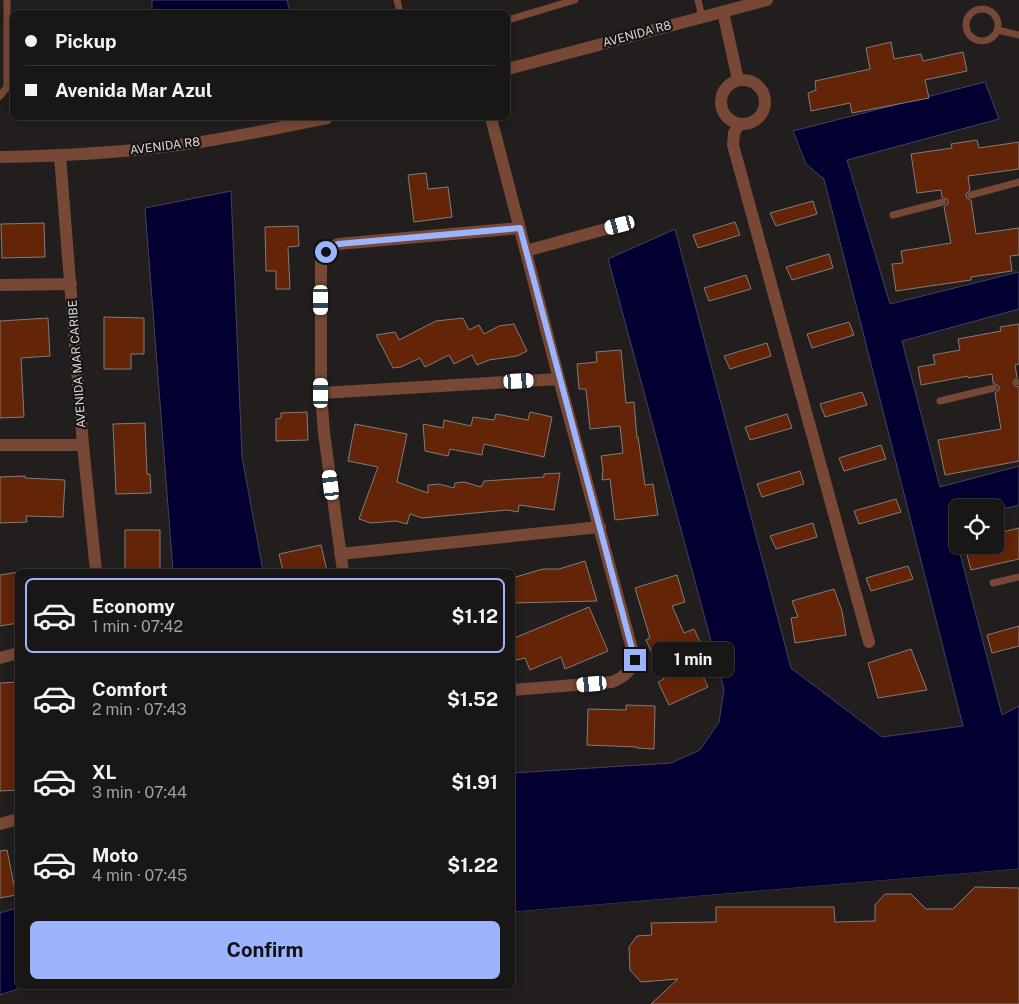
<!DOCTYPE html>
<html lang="en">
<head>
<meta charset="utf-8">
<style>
	:root { --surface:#191616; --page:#221f1f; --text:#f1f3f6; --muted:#9f9fa1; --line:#373535; --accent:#9cb4fd }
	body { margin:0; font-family:"Public Sans",sans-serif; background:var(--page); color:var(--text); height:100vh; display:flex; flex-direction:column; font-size:19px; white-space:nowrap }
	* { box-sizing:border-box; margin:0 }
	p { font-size:16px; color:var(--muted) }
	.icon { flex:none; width:28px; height:28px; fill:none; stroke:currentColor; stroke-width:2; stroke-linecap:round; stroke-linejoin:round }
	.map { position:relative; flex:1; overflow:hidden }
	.panel { position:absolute; left:15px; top:569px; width:500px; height:420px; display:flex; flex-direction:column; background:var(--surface); border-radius:8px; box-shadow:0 2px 12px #0003,0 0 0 1px var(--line) }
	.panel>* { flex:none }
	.top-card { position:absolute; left:10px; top:10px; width:500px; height:110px; border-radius:8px; box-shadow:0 2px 12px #0003,0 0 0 1px var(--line); display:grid; align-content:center; height:110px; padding:0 15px; background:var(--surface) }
	.tools { position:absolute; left:949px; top:499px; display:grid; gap:10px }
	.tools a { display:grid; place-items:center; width:55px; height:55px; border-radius:8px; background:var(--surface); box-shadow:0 2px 12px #0003,0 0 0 1px var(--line); font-size:25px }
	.end { position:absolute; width:22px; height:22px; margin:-11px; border:6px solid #9cb4fd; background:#111; box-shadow:0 0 0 2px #111 }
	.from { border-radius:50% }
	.bubble { position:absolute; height:35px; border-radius:8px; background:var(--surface); box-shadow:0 2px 12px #0003,0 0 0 1px var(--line); font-size:16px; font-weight:700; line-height:35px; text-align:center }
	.car { position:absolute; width:15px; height:30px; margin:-15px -8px; border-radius:6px; box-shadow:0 0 4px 1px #0007; background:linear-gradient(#fff 24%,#345 0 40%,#fff 0 76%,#345 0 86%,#fff 0) }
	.top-card b { display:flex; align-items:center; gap:18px; height:48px; font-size:19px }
	.top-card b+b { border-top:1px solid var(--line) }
	.top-card i { width:12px; height:12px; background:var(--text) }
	ul { padding:9px 0 0; list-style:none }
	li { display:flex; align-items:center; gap:15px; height:75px; margin:0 10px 8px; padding:0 5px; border:2px solid transparent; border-radius:8px }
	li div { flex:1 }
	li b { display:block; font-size:19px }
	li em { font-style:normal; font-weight:700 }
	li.active { border-color:var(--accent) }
	li>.icon { width:45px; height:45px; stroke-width:1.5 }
	.cta { display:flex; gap:10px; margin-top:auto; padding:10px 15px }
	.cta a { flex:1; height:58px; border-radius:8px; background:var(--accent); color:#111; font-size:20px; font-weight:700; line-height:58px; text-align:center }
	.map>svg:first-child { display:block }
	.water { fill:#030031; stroke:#444163 }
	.pier { fill:#211e1d }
	.building { fill:#632407; stroke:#817d7c }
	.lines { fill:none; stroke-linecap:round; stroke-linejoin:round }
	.service { stroke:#774836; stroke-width:7 }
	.minor { stroke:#774836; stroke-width:12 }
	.route { stroke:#9cb4fd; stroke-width:6 }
	.labels { text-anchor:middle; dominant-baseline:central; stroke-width:4.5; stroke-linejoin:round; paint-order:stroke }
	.street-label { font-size:12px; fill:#dad8d7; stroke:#171514 }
</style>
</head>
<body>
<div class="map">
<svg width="1019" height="1004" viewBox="0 0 1019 1004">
	<rect width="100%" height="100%" fill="#211e1d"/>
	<path class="water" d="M 152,0 L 287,0 L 290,12 L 152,12 Z
		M 985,82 L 999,119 L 847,160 L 890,304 L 1019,272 L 1019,309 L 902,341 L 940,487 L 1019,466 L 1019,505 L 995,511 L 995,508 L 958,508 L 957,521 L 952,523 L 1002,715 L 1019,706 L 1019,869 L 513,912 L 513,773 L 671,763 L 700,750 L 719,722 L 724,689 L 608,259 L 675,229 L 791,668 L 882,737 L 963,726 L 824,179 L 806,164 L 793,131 Z
		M 231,191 L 242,457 L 263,571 L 173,571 L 145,208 Z
		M 17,908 L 18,986 L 26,986 L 0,995 L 0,913 Z"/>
	<path class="pier" d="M 1019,869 L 1019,872 L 512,915 L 513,912 Z"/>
	<path class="building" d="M 891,42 L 894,59 L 921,54 L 923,61 L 963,52 L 967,71 L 925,80 L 929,98 L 852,113 L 850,103 L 811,111 L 808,93 L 816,90 L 815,81 L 870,69 L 866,48 Z
		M 977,140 L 979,148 L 1019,142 L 1019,169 L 968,176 L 970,190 L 966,194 L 967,198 L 971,200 L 976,234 L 1019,228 L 1019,255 L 1010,256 L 1012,271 L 971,277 L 971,280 L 896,291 L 892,264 L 903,263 L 901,251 L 951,243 L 944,207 L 948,204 L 948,200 L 942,197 L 941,190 L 917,193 L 911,154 L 952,148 L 951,144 Z
		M 426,173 L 428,189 L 448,187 L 452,217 L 414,222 L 408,175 Z
		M 813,201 L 817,214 L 776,226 L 770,213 Z
		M 735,222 L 740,235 L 698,248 L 693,235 Z
		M 44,223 L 45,257 L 2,258 L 1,224 Z
		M 298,226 L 299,246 L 288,247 L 290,289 L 276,289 L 276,271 L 266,271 L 265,227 Z
		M 829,254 L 833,268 L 792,280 L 786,267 Z
		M 746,275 L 751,289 L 709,301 L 704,288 Z
		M 104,317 L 144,318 L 144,354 L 131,354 L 131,369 L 104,369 Z
		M 48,318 L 50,356 L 21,358 L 24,417 L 0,418 L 0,321 Z
		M 463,318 L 469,330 L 479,325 L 484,334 L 499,326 L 514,324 L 527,351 L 517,356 L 489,360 L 477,365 L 472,355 L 454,364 L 449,355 L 425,367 L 420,358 L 401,367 L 393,368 L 376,335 L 395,332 L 399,340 L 436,321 Z
		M 849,322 L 854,335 L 812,348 L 807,334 Z
		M 1019,324 L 1019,364 L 1015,365 L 1017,377 L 1013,382 L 1015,386 L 1019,387 L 1019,461 L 945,475 L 938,440 L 1001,429 L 995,393 L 999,390 L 999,386 L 993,383 L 992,374 L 968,378 L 968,376 L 921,385 L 918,367 L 935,364 L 933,355 L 960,350 L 958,339 L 1001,331 L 1000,327 Z
		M 767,343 L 771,356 L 730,369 L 724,356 Z
		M 621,350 L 626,403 L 634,402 L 637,438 L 638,437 L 645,485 L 653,484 L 658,515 L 615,520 L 610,479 L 602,480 L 603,470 L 601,456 L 623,453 L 620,426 L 590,429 L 586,389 L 579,389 L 577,364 L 597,362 L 596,352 Z
		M 862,392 L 867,405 L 825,417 L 820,404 Z
		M 307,412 L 308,440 L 276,441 L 276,419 L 281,418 L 281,413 Z
		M 530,412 L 552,417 L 544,457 L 484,444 L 482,455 L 450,449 L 448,456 L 425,451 L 423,424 L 443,428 L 444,420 L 471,426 L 473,417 L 494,420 L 496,414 L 528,420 Z
		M 787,414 L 792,428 L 750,440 L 745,427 Z
		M 145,423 L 147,474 L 150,474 L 151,493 L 116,494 L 113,424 Z
		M 355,424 L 407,434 L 397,482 L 428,493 L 428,485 L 439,484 L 454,488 L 455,483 L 464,482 L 481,487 L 484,481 L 544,477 L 544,474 L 560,473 L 554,510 L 519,505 L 518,512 L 507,510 L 422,518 L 410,514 L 407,524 L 396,521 L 371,523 L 359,519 L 378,467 L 348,461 Z
		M 881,445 L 886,459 L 844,471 L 839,458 Z
		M 800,471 L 804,484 L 762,497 L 757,484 Z
		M 25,476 L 25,478 L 65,480 L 63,517 L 26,516 L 27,522 L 0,523 L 0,477 Z
		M 896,499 L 901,512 L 859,524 L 854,511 Z
		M 813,523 L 817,537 L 776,549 L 770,536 Z
		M 1019,528 L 1019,559 L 971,570 L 966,551 L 987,545 L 995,545 L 995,534 Z
		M 125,530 L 160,530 L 160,571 L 125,571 Z
		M 321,545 L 327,571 L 283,571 L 279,554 Z
		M 585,561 L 597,601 L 512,603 L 512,578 L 543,569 L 559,569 Z
		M 908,566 L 913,579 L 871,591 L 866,578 Z
		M 18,572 L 18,623 L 0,626 L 0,575 Z
		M 677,575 L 685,602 L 672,606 L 684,633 L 694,629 L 704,650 L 693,656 L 708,687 L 669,705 L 658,682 L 664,679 L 646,640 L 650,638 L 635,588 Z
		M 834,589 L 842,611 L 846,635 L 795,643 L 791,618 L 798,617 L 792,601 Z
		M 589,607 L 608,651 L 565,669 L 561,657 L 530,670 L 525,658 L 512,661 L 512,639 Z
		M 1019,626 L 1019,646 L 992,653 L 987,635 Z
		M 911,649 L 927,690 L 878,698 L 868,663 Z
		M 18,682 L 18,790 L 0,791 L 0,683 Z
		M 626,705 L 655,706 L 654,749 L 637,748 L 637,747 L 587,745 L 588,709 L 626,710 Z
		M 7,850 L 16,895 L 0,898 L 0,851 Z
		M 975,887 L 1019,888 L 1019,1004 L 651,1004 L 678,979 L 641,982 L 630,970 L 629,947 L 637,936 L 652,935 L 651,923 L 716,922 L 716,907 L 834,907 L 835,922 L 875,921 L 875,905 L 885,894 L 911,894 L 926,909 L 953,909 Z"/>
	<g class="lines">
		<path class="service" d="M 397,0 L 400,12
			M 698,0 L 702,17
			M966 25a16 16 0 1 1 32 0a16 16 0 1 1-32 0Z
			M 508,20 L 575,0
			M 997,30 L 1019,35
			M 0,96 L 7,87 L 7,0
			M 971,195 L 1019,182
			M 893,215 L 943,202
			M 1018,382 L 1019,382
			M 940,401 L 994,388
			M 993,583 L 1019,577"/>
		<path class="minor" d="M 723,12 L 738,80
			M 508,69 L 767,0
			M721 102a22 22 0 1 1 44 0a22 22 0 1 1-44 0Z
			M 491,118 L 559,379 L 635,660 C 630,672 624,677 612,682 L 512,690
			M 739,124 L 734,133 L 733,145 L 869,642
			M 60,156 L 83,445 L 96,571
			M 0,157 C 59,156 119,153 178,145 C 228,139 278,128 327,118
			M 526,251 L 620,225
			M 0,285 L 71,284
			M 321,393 L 559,379
			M 0,445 L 83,445
			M 340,554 L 600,527
			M 343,571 L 324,433 L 321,393 L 321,262 C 326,253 328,248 338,244 L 520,228
			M 0,658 L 18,653
			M 0,824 L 18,819"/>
	</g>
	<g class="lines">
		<path class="route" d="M 326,252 L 331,247 L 338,244 L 520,228 L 635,660"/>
	</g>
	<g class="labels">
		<g class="street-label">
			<text transform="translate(637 34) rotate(-15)">AVENIDA R8</text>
			<text transform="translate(165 146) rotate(-7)">AVENIDA R8</text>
			<text transform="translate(77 364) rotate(-94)">AVENIDA MAR CARIBE</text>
		</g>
	</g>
</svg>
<div class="tools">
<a><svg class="icon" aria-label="locate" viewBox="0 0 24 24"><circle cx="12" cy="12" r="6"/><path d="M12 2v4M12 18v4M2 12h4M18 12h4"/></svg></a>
</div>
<i class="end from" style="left:326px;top:252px"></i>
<i class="end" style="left:635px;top:660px"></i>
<div class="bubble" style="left:652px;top:642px;width:82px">1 min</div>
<i class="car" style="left:620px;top:225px;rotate:255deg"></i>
<i class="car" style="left:321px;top:300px;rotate:180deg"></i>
<i class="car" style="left:519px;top:381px;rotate:87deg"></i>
<i class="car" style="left:321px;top:393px;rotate:0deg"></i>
<i class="car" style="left:331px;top:485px;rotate:353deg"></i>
<i class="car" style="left:592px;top:684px;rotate:265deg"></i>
<div class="top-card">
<b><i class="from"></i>Pickup</b>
<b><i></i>Avenida Mar Azul</b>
</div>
<section class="panel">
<ul>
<li class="active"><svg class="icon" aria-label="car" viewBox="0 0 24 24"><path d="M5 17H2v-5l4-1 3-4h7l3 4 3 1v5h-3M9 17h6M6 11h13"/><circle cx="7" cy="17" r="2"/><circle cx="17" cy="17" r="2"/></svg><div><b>Economy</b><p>1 min · 07:42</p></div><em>$1.12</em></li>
<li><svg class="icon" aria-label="car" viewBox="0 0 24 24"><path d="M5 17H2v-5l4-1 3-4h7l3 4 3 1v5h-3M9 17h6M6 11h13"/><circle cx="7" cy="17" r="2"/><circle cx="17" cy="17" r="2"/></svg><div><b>Comfort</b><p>2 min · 07:43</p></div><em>$1.52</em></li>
<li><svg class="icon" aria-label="car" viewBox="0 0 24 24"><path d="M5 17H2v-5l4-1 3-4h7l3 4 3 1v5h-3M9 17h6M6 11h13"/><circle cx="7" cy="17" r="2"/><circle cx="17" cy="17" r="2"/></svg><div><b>XL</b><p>3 min · 07:44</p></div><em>$1.91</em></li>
<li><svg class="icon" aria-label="car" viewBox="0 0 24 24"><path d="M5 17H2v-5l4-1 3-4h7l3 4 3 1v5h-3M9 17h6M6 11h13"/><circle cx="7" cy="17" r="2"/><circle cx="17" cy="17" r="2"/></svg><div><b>Moto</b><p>4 min · 07:45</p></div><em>$1.22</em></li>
</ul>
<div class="cta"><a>Confirm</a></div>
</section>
</div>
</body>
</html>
